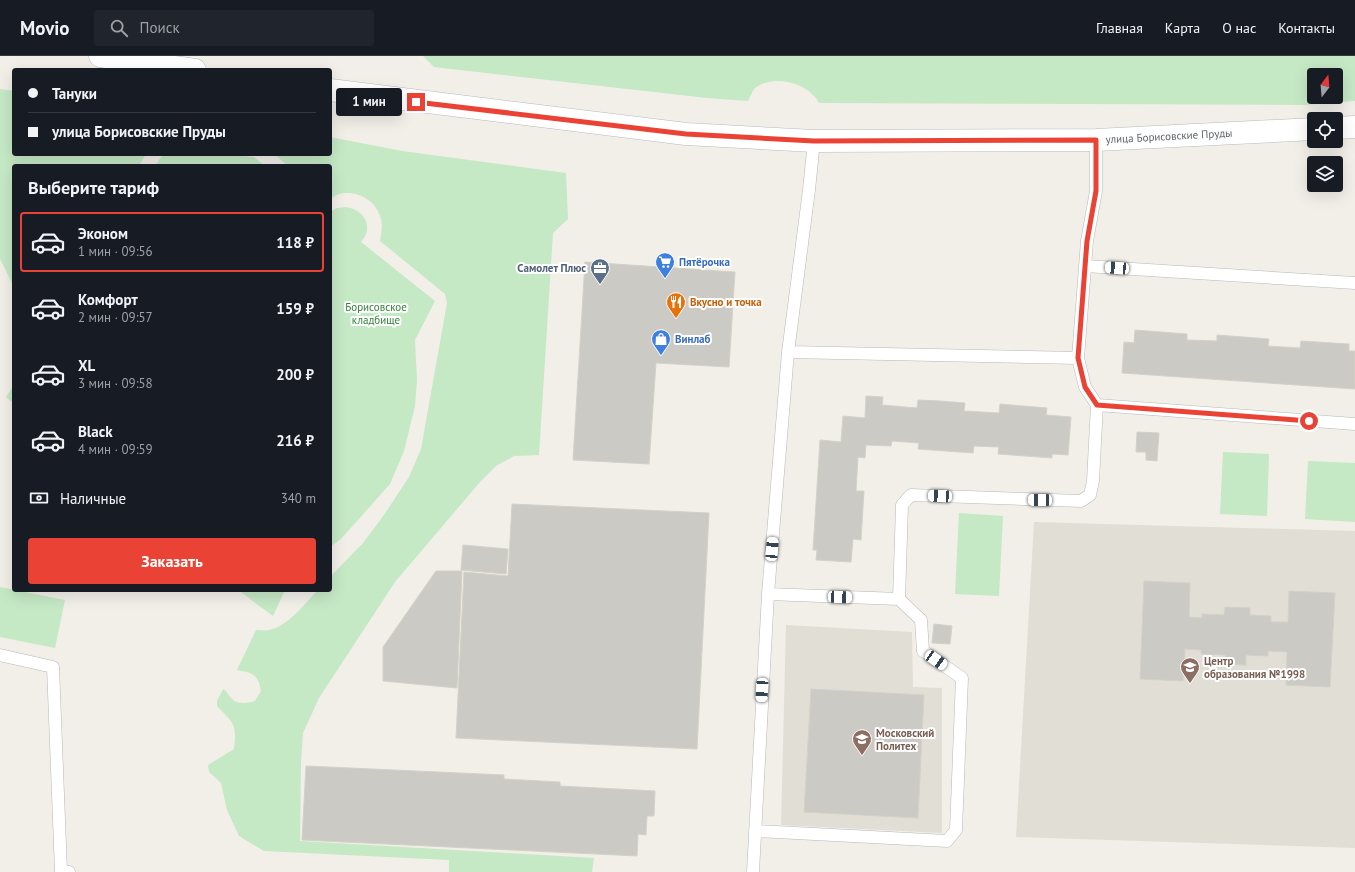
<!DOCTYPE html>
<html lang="ru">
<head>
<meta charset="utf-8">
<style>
	:root { --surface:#171b24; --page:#20242c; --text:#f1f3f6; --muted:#9ea1a6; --line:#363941; --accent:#ea4335 }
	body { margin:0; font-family:"PT Sans",sans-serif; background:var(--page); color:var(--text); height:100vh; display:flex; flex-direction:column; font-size:15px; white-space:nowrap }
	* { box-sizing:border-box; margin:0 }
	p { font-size:13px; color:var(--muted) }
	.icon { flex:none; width:22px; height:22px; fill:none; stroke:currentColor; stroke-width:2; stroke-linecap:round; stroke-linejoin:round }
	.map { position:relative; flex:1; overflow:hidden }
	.details { position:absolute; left:12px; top:108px; width:320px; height:428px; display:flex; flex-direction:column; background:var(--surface); border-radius:4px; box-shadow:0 4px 16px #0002 }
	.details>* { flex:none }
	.banner { position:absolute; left:12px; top:12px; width:320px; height:88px; border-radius:4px; box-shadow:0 4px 16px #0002; display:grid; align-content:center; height:88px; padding:0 16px; background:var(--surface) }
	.needle { width:26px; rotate:16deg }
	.fabs { position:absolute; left:1307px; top:12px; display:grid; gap:8px }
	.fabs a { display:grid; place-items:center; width:36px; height:36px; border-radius:4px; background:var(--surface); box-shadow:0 4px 16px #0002; font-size:20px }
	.end { position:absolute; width:18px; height:18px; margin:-9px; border:5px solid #ea4335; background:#fff; box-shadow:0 0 0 2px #fff }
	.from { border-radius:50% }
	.bubble { position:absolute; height:28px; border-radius:4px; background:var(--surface); box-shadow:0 4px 16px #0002; font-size:13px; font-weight:800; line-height:28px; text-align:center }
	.car { position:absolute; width:12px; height:24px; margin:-12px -6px; border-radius:5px; box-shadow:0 0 3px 1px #0007; background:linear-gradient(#fff 24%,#345 0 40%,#fff 0 76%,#345 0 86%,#fff 0) }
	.banner b { display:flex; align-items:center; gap:14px; height:38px; font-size:15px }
	.banner b+b { border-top:1px solid var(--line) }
	.banner i { width:10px; height:10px; background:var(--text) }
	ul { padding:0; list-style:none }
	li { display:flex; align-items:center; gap:12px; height:60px; margin:0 8px 6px; padding:0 8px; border:2px solid transparent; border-radius:4px }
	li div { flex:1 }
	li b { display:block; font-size:15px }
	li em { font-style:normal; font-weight:800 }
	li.on { border-color:var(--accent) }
	li>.icon { width:36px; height:36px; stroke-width:1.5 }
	h2 { padding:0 16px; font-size:18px; line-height:48px }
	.pay { display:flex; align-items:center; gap:10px; height:44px; padding:0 16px; font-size:15px }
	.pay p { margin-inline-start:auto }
	.cta { display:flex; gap:8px; margin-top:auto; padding:8px 16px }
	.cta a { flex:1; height:46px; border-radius:4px; background:var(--accent); color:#fff; font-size:16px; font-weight:800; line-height:46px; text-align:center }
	header { display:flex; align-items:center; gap:24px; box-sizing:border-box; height:56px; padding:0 20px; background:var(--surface); border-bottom:1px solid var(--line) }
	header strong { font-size:19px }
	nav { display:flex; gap:22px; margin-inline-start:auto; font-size:14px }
	.search { width:280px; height:36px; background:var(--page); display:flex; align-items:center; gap:10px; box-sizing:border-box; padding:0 14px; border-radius:4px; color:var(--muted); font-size:15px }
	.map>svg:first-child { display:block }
	.education { fill:#e1ded6 }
	.green { fill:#c5e8c5; fill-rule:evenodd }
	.building { fill:#cccac5; stroke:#d6d1c6 }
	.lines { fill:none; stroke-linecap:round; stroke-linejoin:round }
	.lane-casing { stroke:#b5b8bc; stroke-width:13 }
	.secondary-casing { stroke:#b6babf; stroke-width:23 }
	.lane { stroke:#fff; stroke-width:12 }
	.secondary { stroke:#fff; stroke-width:22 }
	.route { stroke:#ea4335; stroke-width:5 }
	.labels { text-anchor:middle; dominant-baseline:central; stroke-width:4; stroke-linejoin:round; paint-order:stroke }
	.street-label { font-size:11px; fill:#5f6368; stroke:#fff }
	.shop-label { font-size:11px; font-weight:bold; fill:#366cbe; stroke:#fff; text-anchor:start }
	.service-label { font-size:11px; font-weight:bold; fill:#4e5e75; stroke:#fff; text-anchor:end }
	.food-label { font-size:11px; font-weight:bold; fill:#c56008; stroke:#fff; text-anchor:start }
	.park-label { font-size:11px; fill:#348238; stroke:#fff }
	.education-label { font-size:11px; font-weight:bold; fill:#785e54; stroke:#fff; text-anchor:start }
</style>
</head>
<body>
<header>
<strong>Movio</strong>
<div class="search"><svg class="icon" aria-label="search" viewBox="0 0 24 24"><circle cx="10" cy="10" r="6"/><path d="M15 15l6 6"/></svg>Поиск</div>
<nav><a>Главная</a><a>Карта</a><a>О нас</a><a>Контакты</a></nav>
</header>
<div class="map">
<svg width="1355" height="816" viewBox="0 0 1355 816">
	<rect width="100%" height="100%" fill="#f1efe8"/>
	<path class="education" d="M 1034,466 L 1355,475 L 1355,792 L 1016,781 Z
		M 786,569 L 912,576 L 913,631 L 942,632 L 942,777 L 781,769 Z"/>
	<path class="green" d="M 423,0 L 1355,0 L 1355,45 L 1304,49 L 819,47 C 817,44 816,41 813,39 C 800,25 770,19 754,33 C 752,36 750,41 748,45 L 707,42 L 434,11 ZM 1314,19 L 1336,19 L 1336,41 L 1314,41 Z
		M 0,33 L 14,35 L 14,98 L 146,98 L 139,110 L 14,110 L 14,231 L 0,203 Z
		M 330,81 L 402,95 L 566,117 L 568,163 L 553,177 L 539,399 L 514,400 L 496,410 L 480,426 L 395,526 L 319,642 L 303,677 L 301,707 L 300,785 L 594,802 L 592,816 L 449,816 L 449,804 L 264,795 L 239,780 L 227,754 L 221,727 L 209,716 L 208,709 L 234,693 C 237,667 234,668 217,650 L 217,645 L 223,633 C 227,635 228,639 232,643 C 238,649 248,647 255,645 L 261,635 C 258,617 252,617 237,614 L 256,574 C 260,574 265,575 269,574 C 289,570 304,548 318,534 L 330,534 L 330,521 L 363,487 L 384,459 L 409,421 L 421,393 L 447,247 L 445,238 L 380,185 C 381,178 383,170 381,163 C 377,147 362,136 345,137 C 340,137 335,140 330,142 L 330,110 L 288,110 L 274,98 L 330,98 Z
		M 163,98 L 223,98 L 254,101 L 265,110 L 155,110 Z
		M 346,151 C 359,153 371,163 366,178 C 365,181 362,184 361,186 L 435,245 L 415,284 L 417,325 L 415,350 L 404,395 L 390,428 L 341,483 L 330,491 L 330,156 L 337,152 Z
		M 14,329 L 14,348 L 6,341 Z
		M 1223,396 L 1269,398 L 1267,460 L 1220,458 Z
		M 1308,405 L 1355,407 L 1355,466 L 1305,463 Z
		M 959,457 L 1003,460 L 999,540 L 955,538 Z
		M 0,531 L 65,544 L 55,592 L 0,581 Z
		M 238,534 L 285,534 L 273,560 Z"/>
	<path class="building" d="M 585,206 L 735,216 L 729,311 L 656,307 L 649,408 L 573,404 Z
		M 1135,274 L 1187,278 L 1187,284 L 1217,285 L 1217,279 L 1269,283 L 1268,290 L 1300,292 L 1301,285 L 1349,288 L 1349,295 L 1355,295 L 1355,333 L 1122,317 L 1124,286 L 1134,287 Z
		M 866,340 L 883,341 L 882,349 L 917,352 L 918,344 L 940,345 L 965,347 L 964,355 L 999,357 L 1000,348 L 1047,352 L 1046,359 L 1071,361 L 1068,399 L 1052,398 L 1052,402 L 998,398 L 999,391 L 974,390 L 973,397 L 918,393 L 919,387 L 892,385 L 891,390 L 866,389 L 865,402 L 858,401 L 856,435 L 864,435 L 861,484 L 853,483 L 851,506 L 816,504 L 817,494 L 813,494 L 820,384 L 841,386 L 843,360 L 865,362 Z
		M 1137,376 L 1159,377 L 1157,405 L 1146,404 L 1146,396 L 1136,396 Z
		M 512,448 L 709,457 L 697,693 L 456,682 L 464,516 L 508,520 Z
		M 463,489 L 508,493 L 506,518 L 461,514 Z
		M 436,515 L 462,515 L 457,632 L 383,625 L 383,591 Z
		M 1144,525 L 1190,527 L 1189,561 L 1202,562 L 1202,558 L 1224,559 L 1225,551 L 1250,552 L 1250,559 L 1271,560 L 1271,566 L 1288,566 L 1289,535 L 1335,537 L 1330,631 L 1286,629 L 1287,596 L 1268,595 L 1268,600 L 1246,599 L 1246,609 L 1225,608 L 1225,599 L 1201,598 L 1201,594 L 1185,593 L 1183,625 L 1140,623 Z
		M 934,568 L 952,570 L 950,588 L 932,587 Z
		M 811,633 L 924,639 L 918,762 L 804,756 Z
		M 306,710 L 504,719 L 504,723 L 560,726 L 560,730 L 655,735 L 654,760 L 647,760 L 646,779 L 638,778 L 637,800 L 302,784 Z"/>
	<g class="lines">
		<g class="lane-casing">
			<path id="lane" d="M 1096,84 L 1096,135 L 1087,185 L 1078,302 L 1085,331 L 1097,349 L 1355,368
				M 1085,210 L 1355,227
				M 788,296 L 1078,302
				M 768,538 L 899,543 L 902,449 L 911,439 L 1081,445 L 1090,439 L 1093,425 L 1097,349
				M 0,599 L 53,611 L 61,815 L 69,816
				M 755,775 L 947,785 L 956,774 L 962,622 L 923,595 L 921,564 L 899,543
				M 753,816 L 768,538 L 788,296 L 809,134 L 814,85"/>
		</g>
		<g class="secondary-casing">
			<path id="secondary" d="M 100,0 L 195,14
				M 330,34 L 686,78 L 814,85 L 1096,84 L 1314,73
				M 1336,72 L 1355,71"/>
		</g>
		<use href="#lane" class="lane"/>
		<use href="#secondary" class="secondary"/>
	</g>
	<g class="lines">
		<path class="route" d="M 416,46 L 686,78 L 814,85 L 1096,84 L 1096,135 L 1087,185 L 1078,302 L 1085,331 L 1097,349 L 1309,365"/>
	</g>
	<defs>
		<g id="supermarket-pin" transform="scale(1)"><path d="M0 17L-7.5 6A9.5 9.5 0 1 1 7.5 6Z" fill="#3f7fe0" stroke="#fff"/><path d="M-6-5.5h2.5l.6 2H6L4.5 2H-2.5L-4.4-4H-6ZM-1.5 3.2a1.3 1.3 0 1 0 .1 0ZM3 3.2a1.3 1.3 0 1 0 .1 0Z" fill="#fff"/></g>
		<g id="office-pin" transform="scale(1)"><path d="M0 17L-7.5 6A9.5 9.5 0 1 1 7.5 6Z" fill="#5c6f8a" stroke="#fff"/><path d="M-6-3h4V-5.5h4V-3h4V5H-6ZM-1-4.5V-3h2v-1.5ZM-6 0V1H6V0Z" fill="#fff"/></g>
		<g id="restaurant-pin" transform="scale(1)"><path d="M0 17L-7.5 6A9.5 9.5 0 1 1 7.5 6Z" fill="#e8710a" stroke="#fff"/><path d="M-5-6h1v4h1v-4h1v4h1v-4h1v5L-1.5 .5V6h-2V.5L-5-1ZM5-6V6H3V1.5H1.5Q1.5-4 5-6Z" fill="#fff"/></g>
		<g id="shop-pin" transform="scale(1)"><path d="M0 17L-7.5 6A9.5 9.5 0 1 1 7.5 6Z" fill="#3f7fe0" stroke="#fff"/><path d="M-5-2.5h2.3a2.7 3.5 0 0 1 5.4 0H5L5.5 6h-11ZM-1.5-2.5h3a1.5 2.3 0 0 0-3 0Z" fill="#fff"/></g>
		<g id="school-pin" transform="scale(1)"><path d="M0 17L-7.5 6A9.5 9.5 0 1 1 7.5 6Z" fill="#8d6e63" stroke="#fff"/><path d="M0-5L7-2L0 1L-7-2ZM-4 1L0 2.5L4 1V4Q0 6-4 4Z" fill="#fff"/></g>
		<g id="university-pin" transform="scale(1)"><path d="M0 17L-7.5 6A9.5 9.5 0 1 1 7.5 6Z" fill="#8d6e63" stroke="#fff"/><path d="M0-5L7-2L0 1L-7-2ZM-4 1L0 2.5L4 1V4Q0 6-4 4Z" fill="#fff"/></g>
	</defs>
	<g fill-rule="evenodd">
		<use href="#supermarket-pin" x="665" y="206"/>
		<use href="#office-pin" x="600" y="212"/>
		<use href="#restaurant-pin" x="676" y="246"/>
		<use href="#shop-pin" x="661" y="283"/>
		<use href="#school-pin" x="1190" y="611"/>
		<use href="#university-pin" x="862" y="683"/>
	</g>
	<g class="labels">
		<g class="street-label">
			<text transform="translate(1169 80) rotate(-3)">улица Борисовские Пруды</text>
		</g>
		<g class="shop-label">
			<text x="679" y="206">Пятёрочка</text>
			<text x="675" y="283">Винлаб</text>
		</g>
		<g class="service-label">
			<text x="586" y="212">Самолет Плюс</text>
		</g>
		<g class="food-label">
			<text x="690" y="246">Вкусно и точка</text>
		</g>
		<g class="park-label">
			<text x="376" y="251">Борисовское<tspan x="376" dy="13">кладбище</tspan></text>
		</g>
		<g class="education-label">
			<text x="1204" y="605">Центр<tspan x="1204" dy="13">образования №1998</tspan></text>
			<text x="876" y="677">Московский<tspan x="876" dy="13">Политех</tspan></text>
		</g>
	</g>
</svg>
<div class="fabs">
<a><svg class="needle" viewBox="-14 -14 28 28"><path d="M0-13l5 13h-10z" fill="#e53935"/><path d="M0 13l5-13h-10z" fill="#9ea1a6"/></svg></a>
<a><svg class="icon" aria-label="locate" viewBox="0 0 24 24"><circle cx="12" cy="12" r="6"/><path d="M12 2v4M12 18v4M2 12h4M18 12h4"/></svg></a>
<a><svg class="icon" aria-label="layers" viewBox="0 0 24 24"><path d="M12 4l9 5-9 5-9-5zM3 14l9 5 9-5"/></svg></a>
</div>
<i class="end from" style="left:1309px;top:365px"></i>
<i class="end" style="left:416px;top:46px"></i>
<div class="bubble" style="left:336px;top:32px;width:66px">1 мин</div>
<i class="car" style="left:1117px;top:212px;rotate:274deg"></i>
<i class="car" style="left:940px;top:440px;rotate:273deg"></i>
<i class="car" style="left:1040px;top:444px;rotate:271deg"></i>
<i class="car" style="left:772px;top:493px;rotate:5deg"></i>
<i class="car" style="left:840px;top:541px;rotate:92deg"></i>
<i class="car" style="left:936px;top:604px;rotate:124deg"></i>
<i class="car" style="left:762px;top:634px;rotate:183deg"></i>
<div class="banner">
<b><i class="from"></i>Тануки</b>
<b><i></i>улица Борисовские Пруды</b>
</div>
<section class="details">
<h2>Выберите тариф</h2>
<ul>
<li class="on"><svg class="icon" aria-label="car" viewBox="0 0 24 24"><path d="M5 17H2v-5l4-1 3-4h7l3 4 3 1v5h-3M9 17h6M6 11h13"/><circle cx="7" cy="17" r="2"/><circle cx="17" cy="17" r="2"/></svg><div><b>Эконом</b><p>1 мин · 09:56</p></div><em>118 ₽</em></li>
<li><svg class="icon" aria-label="car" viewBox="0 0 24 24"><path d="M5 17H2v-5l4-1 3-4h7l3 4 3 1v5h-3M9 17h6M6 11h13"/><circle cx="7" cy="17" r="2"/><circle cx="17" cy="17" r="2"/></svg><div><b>Комфорт</b><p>2 мин · 09:57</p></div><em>159 ₽</em></li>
<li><svg class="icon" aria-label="car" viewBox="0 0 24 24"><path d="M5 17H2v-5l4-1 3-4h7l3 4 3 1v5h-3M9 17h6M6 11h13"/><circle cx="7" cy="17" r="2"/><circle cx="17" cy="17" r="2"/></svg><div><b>XL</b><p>3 мин · 09:58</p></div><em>200 ₽</em></li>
<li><svg class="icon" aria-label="car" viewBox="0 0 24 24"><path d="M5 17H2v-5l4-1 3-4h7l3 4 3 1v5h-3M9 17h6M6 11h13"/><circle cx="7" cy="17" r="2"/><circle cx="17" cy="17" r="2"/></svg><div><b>Black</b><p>4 мин · 09:59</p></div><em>216 ₽</em></li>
</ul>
<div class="pay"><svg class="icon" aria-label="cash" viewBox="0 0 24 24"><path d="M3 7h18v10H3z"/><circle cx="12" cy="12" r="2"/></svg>Наличные<p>340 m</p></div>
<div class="cta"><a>Заказать</a></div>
</section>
</div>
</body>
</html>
